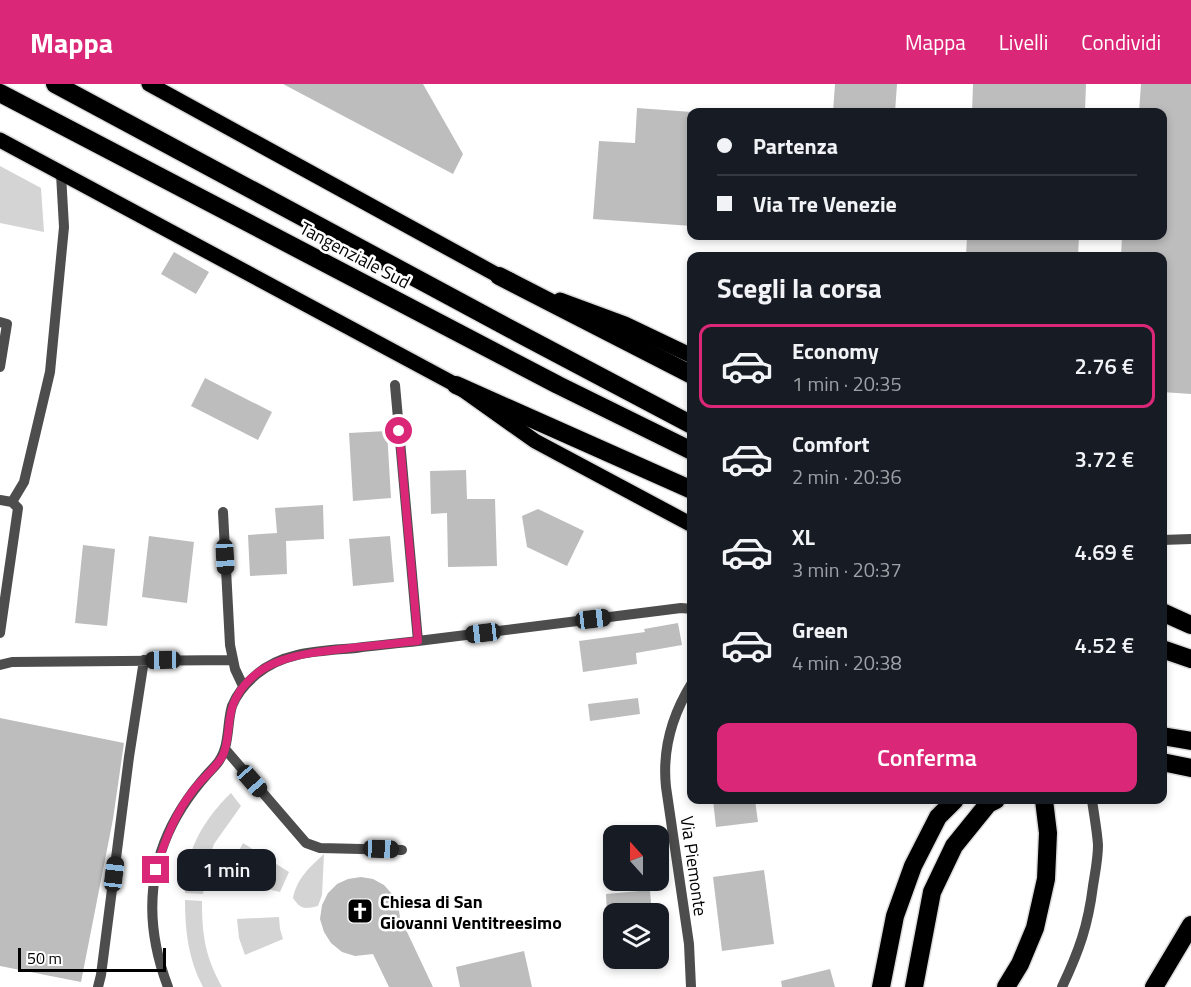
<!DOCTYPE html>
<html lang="it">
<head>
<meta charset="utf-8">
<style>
	:root { --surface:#171b24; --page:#20242c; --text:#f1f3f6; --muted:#9ea1a6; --line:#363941; --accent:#db2777 }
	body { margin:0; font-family:"Titillium Web",sans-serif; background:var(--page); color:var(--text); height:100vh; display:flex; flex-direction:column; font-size:22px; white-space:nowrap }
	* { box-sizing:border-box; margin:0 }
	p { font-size:20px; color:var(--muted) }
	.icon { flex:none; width:33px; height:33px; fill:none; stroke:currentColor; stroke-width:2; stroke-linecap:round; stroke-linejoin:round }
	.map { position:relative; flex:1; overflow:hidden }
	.side { position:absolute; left:687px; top:168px; width:480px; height:552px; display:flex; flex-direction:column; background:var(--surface); border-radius:12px; box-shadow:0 3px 9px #0003 }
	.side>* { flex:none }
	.top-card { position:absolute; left:687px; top:24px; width:480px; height:132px; border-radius:12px; box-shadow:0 3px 9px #0003; display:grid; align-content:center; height:132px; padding:0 30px; background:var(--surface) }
	.needle { width:39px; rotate:339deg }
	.buttons { position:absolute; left:603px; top:741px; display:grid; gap:12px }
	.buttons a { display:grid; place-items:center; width:66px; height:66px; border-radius:12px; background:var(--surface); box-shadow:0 3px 9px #0003; font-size:30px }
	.scale { position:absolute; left:18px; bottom:15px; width:148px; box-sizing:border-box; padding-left:6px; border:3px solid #000; border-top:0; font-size:16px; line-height:21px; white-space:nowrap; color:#000; -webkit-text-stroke:4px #fff; paint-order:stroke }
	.end { position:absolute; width:27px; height:27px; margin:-14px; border:8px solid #db2777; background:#fff; box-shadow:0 0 0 3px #fff }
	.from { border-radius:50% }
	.bubble { position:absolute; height:42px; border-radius:12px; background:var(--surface); box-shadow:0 3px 9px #0003; font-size:20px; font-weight:600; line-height:42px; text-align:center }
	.car { position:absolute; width:18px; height:36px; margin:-18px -9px; border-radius:8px; box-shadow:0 0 4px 2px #0007; background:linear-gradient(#222 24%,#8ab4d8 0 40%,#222 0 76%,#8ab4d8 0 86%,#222 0) }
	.top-card b { display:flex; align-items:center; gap:21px; height:57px; font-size:22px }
	.top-card b+b { border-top:2px solid var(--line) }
	.top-card i { width:15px; height:15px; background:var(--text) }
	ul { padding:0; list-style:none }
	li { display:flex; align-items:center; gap:18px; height:84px; margin:0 12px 9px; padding:0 18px; border:3px solid transparent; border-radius:12px }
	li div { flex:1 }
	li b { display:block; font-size:22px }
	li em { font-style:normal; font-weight:600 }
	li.current { border-color:var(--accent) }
	li>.icon { width:54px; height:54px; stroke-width:1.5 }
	h2 { padding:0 30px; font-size:27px; line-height:72px }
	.action { display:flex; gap:12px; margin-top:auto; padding:12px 30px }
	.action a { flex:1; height:69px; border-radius:12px; background:var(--accent); color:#fff; font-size:24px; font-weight:600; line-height:69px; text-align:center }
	header { display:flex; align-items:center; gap:36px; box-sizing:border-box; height:84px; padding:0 30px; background:var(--accent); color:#fff }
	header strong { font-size:28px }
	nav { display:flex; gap:33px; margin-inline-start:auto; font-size:21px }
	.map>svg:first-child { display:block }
	.green { fill:#d4d4d4 }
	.building { fill:#bdbdbd }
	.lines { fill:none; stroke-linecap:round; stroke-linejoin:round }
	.major-casing { stroke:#dbdbdb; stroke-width:18 }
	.highway-casing { stroke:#dbdbdb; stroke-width:21 }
	.minor { stroke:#4d4d4d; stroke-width:10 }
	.major { stroke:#000; stroke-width:15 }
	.highway { stroke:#000; stroke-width:18 }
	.route { stroke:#db2777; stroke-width:8 }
	.labels { text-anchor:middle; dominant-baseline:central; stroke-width:5; stroke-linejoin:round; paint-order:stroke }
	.street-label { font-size:18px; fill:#000; stroke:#fff }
	.poi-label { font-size:18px; font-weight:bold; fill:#000; stroke:#fff; text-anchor:start }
</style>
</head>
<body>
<header>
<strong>Mappa</strong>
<nav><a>Mappa</a><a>Livelli</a><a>Condividi</a></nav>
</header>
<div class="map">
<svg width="1191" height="903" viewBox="0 0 1191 903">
	<rect width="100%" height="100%" fill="#fff"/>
	<path class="green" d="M 0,82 L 41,104 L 44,148 L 0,139 Z
		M 231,709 L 241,722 L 214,760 L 208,778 L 203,810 L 185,809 C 186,798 187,787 189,776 C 195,751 213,726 231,709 Z
		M 243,759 L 289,788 L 280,808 L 228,796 L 233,778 Z
		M 324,770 L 322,811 L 318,822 C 305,825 301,826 293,814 C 297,794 310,783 324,770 Z
		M 185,816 L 202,817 C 202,851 205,872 222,903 L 203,903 C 188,875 185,846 185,816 Z
		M 279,833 L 280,845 L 283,855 L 245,871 L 239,854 L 237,835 Z"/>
	<path class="building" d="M 283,0 L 423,0 L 463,70 L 453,90 Z
		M 835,0 L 897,0 L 895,28 L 833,28 Z
		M 973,0 L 1086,0 L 1085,28 L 972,28 Z
		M 1141,0 L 1191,0 L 1191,310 L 1162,308 L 1162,172 L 1121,172 L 1122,152 L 1162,152 L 1162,28 L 1139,28 Z
		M 637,24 L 692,28 L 692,142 L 593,135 L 599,57 L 635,59 Z
		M 967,152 L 1079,152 L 1078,172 L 966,172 Z
		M 174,168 L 209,188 L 196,210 L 161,190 Z
		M 205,294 L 272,328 L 258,356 L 191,322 Z
		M 387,347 L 391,414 L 353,417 L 349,349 Z
		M 466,386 L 467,415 L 495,415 L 497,482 L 448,483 L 447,429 L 431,430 L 430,387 Z
		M 323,421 L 324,455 L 286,457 L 287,490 L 250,492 L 248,451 L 277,449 L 275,424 Z
		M 538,425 L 584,447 L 567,482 L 527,463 L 522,432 Z
		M 149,452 L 194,458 L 187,519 L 142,513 Z
		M 390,452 L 394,498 L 353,502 L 349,455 Z
		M 83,461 L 115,465 L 107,542 L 75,539 Z
		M 678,539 L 682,561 L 636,569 L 637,580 L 583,588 L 579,557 L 645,548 L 644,545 Z
		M 638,614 L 640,630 L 590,637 L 588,620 Z
		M 0,634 L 124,659 L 113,735 L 81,898 L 0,882 Z
		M 713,716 L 755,716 L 758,738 L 716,743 Z
		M 764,786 L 774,860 L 722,867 L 713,793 Z
		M 361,793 L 373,795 L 384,801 L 392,810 L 398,821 L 400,833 L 433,903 L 389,903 L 373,870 L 355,872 L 342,868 L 331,859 L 324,848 L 320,835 L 322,821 L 328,809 L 337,800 L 348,795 Z
		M 650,806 L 652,830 L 607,830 L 606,810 Z
		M 524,867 L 532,903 L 460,903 L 456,883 Z
		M 830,885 L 835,903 L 782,903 L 781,897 Z"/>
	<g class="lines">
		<g class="major-casing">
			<path id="major" d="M 149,0 L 499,192 L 510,196
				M 0,56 L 456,301 L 535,357 L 692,441
				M 560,216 L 625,240 L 692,272"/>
		</g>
		<g class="highway-casing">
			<path id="highway" d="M 55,0 L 518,249 L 692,341
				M 0,9 L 558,301 L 692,367
				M 499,192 L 692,291
				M 456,301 L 692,406
				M 1162,528 L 1191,541
				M 1162,565 L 1191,575
				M 1162,652 L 1191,657
				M 1162,678 L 1191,684
				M 881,903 L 895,832 L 913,782 L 938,733 L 955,716
				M 914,903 L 932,808 L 954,762 L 988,720 L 996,716
				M 1006,903 L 1020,880 L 1035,844 L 1046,795 L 1048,749 L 1044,716
				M 1154,903 L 1191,841"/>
		</g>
		<path class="minor" d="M 0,238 L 7,240 L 0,283
			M 395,301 L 418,557
			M 0,416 L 12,418 L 18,424 L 0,549
			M 12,418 L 24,398 L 50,288 L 64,143 L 61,90
			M 223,428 L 230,561 L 235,585 L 243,602
			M 1162,456 L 1191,455
			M 0,581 L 12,578 L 232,576
			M 225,665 L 306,759 L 320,764 L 402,766
			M 98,903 L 101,891 L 129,673 L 144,576
			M 168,903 C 136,819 153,746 215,682 C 231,665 226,642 232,622 C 237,609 246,599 257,590 C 284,567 322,567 356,564 C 385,560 414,558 442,554 C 522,544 602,534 681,524 L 692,525
			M 691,903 L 689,860 L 666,703 C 662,665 672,631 692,599
			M 1062,903 C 1079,867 1088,842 1093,802 C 1095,789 1098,775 1098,761 C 1097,746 1094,731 1092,716"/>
		<use href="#major" class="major"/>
		<use href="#highway" class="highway"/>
	</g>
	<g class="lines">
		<path class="route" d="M 156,786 C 164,758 174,731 192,708 C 201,695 214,686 222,673 C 231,657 226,633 235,616 C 256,572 308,569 350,564 C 373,562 396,559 418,557 L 399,347"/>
	</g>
	<defs>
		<g id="church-square" transform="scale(1.35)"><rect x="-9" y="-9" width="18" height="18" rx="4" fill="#000" stroke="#fff"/><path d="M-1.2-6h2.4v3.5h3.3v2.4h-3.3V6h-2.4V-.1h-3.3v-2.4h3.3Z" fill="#fff"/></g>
	</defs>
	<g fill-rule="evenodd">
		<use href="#church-square" x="360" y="827"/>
	</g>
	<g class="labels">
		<g class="street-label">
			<text transform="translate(355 171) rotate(28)">Tangenziale Sud</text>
			<text transform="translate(694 782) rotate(82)">Via Piemonte</text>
		</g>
		<g class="poi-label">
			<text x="380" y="817">Chiesa di San<tspan x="380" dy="21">Giovanni Ventitreesimo</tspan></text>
		</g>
	</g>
</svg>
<div class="buttons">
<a><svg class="needle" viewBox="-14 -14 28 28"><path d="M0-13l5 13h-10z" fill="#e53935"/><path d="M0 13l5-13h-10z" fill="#9ea1a6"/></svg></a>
<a><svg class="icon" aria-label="layers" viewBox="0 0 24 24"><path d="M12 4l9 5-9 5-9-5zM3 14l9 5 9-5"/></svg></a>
</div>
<div class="scale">50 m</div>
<i class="end from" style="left:399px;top:347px"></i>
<i class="end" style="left:156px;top:786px"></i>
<div class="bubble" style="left:177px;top:765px;width:99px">1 min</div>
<i class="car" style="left:225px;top:473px;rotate:177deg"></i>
<i class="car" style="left:593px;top:535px;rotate:83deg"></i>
<i class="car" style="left:483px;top:549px;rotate:263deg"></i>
<i class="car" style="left:163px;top:576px;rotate:269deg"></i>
<i class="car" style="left:252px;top:697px;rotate:139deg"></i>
<i class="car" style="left:381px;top:765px;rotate:92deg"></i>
<i class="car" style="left:114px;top:790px;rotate:7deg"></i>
<div class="top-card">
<b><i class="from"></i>Partenza</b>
<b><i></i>Via Tre Venezie</b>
</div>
<section class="side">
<h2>Scegli la corsa</h2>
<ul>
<li class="current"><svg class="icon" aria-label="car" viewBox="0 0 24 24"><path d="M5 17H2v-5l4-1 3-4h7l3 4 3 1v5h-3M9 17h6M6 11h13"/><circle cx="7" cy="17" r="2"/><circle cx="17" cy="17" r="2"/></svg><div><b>Economy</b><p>1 min · 20:35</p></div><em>2.76 €</em></li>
<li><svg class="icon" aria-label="car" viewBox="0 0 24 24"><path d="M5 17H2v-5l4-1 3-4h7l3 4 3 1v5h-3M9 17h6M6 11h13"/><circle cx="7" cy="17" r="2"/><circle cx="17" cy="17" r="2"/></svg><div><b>Comfort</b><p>2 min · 20:36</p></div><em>3.72 €</em></li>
<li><svg class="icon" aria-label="car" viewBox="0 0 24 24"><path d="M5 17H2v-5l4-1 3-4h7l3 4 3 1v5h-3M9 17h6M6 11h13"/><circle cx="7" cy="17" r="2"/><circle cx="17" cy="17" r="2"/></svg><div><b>XL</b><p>3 min · 20:37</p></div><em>4.69 €</em></li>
<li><svg class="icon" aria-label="car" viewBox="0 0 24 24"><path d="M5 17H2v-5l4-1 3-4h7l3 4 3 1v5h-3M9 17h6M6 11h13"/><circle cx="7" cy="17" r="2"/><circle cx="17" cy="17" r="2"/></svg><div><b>Green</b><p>4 min · 20:38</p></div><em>4.52 €</em></li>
</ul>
<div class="action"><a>Conferma</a></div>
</section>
</div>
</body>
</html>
